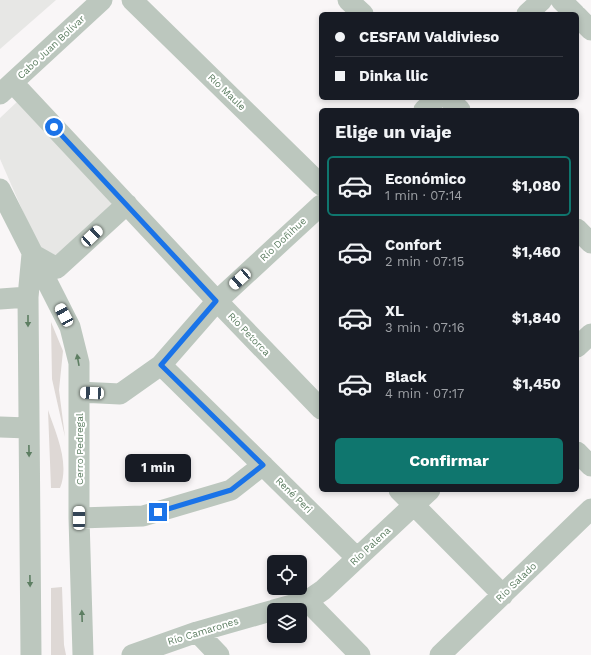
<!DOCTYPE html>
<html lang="es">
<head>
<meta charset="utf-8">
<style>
	:root { --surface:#171b24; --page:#20242c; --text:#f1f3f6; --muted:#9ea1a6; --line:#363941; --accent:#0f766e }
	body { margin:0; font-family:"Work Sans",sans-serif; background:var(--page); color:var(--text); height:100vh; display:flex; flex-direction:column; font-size:15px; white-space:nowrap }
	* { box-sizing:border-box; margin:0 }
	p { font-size:13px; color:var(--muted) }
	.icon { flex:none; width:22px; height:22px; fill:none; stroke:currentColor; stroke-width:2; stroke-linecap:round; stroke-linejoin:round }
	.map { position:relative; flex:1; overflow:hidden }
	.panel { position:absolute; left:319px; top:108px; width:260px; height:384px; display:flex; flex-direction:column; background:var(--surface); border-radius:6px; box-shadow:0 2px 6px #0003 }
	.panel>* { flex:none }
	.guide { position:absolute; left:319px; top:12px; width:260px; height:88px; border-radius:6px; box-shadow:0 2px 6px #0003; display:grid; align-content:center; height:88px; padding:0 16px; background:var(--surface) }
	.tools { position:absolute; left:267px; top:555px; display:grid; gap:8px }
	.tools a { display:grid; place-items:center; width:40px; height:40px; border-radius:6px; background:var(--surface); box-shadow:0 2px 6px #0003; font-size:20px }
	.end { position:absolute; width:18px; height:18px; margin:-9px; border:5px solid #1a73e8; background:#fff; box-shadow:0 0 0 2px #fff }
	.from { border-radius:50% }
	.bubble { position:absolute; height:28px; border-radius:6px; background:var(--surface); box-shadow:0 2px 6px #0003; font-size:13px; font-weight:700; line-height:28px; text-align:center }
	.car { position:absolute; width:12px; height:24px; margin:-12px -6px; border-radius:5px; box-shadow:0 0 3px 1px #0007; background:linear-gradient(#fff 24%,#345 0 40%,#fff 0 76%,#345 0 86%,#fff 0) }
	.guide b { display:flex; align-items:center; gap:14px; height:38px; font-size:15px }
	.guide b+b { border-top:1px solid var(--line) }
	.guide i { width:10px; height:10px; background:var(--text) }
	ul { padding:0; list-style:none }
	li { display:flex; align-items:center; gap:12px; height:60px; margin:0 8px 6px; padding:0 8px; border:2px solid transparent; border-radius:6px }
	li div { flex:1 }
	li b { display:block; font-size:15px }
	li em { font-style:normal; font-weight:700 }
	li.selected { border-color:var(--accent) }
	li>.icon { width:36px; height:36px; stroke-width:1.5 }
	h2 { padding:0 16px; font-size:18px; line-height:48px }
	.button { display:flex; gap:8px; margin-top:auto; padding:8px 16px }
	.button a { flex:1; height:46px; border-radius:6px; background:var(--accent); color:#fff; font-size:16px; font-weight:700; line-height:46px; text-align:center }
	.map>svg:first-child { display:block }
	.built { fill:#e7e7e5 }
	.green { fill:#ded8d5 }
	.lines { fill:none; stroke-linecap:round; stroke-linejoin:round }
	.minor { stroke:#bcc7be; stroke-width:21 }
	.oneway { fill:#5d7e62 }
	.route { stroke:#1a73e8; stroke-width:5 }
	.labels { text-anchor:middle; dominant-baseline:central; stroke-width:4; stroke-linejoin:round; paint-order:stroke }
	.street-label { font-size:10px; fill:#5d7e62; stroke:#fff }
</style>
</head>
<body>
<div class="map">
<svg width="591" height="655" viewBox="0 0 591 655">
	<rect width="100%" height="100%" fill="#f9f6f7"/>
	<path class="built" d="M 0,0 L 56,0 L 0,49 Z
		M 18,101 L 117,204 L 56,261 L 42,255 L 0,159 L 0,118 Z"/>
	<path class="green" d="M 51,322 L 63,351 L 59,390 L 65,437 L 52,379 Z
		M 48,410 C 56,434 70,463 60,488 L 51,488 Z
		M 62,587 L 64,645 L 66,655 L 51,655 L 51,588 Z"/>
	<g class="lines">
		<path class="minor" d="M 132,0 L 321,185
			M 348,0 L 363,14
			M 561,0 L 575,14
			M 527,14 L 542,0
			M 577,16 L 591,30
			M 13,83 L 217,301 L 321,409
			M 0,94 L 102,0
			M 448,98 L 460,110
			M 424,110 L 437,98
			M 0,189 L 70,327 L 79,363 L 79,518 L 83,655
			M 577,229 L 591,243
			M 32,254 L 57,268 L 127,204
			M 0,299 L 28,297
			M 577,347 L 591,334
			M 161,365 L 357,558
			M 79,392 L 120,394 L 161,365 L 217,301 L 321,205
			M 0,427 L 28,428
			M 577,452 L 591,466
			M 399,490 L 503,595
			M 79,518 L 143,516 L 231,490 L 263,465
			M 307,601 L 360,655
			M 274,610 L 307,601 L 323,590 L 430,490
			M 197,632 L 219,655
			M 31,655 L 28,297 L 32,254
			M 132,655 L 197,632 L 274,610
			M 440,655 L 591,509"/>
	</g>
	<defs><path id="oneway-solid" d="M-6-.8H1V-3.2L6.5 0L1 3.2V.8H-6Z"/></defs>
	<g class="oneway">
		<use href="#oneway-solid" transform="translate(28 321) rotate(90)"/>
		<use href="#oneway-solid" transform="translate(78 360) rotate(-100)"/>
		<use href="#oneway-solid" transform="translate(29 451) rotate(89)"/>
		<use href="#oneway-solid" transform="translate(30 581) rotate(89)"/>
		<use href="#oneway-solid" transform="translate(82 616) rotate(-92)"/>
	</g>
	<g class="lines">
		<path class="route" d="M 54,127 L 216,301 L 161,365 L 263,465 L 231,490 L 158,512"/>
	</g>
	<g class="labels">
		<g class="street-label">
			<text transform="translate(51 47) rotate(-43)">Cabo Juan Bolívar</text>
			<text transform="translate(227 92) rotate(44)">Río Maule</text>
			<text transform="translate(283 239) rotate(-43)">Río Doñihue</text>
			<text transform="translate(249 334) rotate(46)">Río Petorca</text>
			<text transform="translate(79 449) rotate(-90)">Cerro Pedregal</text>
			<text transform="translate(294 495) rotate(44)">René Peri</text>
			<text transform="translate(370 546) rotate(-43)">Río Palena</text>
			<text transform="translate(516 582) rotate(-44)">Río Salado</text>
			<text transform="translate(203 631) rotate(-17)">Río Camarones</text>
		</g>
	</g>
</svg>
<div class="tools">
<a><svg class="icon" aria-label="locate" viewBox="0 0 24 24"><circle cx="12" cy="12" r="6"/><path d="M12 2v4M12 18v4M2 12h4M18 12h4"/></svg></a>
<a><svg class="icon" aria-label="layers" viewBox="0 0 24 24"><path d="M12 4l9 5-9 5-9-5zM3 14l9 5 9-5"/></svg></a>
</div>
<i class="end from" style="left:54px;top:127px"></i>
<i class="end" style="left:158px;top:512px"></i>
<div class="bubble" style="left:125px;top:454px;width:66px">1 min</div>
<i class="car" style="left:92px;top:236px;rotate:47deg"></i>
<i class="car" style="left:240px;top:279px;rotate:228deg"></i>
<i class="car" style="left:64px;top:315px;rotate:332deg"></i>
<i class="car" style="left:92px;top:393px;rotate:273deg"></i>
<i class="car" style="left:79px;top:518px;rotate:0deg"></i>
<div class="guide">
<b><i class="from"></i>CESFAM Valdivieso</b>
<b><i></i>Dinka llic</b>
</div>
<section class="panel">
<h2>Elige un viaje</h2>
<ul>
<li class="selected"><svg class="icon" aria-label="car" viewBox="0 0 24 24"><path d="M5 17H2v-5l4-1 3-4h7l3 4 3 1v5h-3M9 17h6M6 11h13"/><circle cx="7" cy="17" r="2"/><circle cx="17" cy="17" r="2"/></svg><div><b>Económico</b><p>1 min · 07:14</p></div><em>$1,080</em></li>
<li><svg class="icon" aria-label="car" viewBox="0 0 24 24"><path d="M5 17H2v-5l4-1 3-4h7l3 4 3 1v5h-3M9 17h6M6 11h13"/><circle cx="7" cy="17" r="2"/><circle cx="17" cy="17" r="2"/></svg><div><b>Confort</b><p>2 min · 07:15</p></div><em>$1,460</em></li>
<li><svg class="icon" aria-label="car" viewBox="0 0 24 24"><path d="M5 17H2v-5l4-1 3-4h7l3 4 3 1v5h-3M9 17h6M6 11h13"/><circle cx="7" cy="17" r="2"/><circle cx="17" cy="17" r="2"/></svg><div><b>XL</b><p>3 min · 07:16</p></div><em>$1,840</em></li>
<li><svg class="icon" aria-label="car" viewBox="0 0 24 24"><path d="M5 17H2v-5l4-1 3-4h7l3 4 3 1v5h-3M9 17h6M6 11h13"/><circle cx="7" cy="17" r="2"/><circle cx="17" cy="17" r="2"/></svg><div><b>Black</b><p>4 min · 07:17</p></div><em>$1,450</em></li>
</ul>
<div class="button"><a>Confirmar</a></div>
</section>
</div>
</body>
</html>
